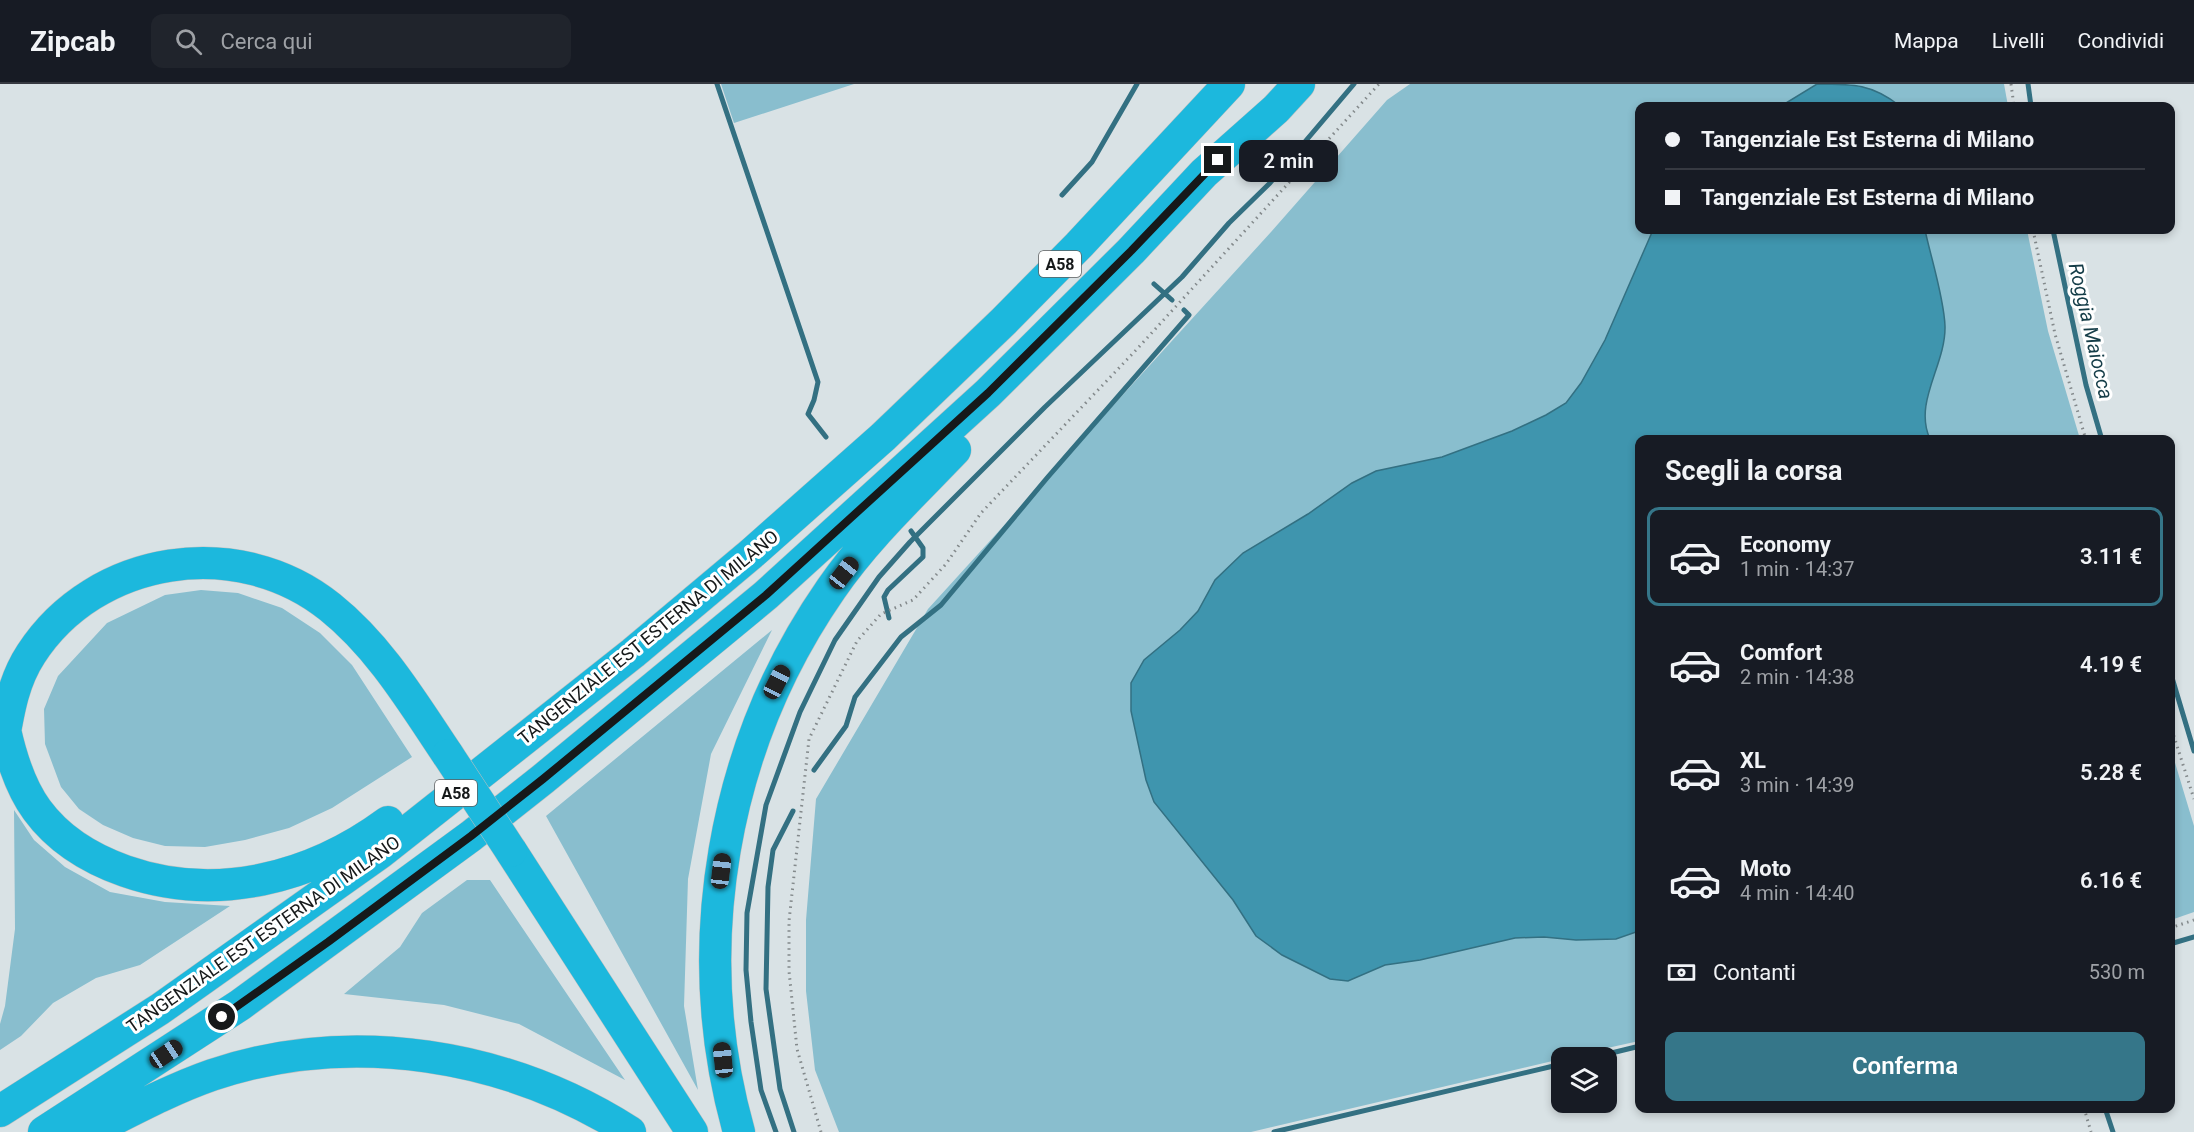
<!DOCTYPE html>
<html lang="it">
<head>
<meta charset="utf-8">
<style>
	:root { --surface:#171b24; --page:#20242c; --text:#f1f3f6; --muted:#9ea1a6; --line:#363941; --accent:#357689 }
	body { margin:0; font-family:Roboto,sans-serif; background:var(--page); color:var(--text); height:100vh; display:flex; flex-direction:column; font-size:22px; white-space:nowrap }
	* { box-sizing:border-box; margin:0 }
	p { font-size:20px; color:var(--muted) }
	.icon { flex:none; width:33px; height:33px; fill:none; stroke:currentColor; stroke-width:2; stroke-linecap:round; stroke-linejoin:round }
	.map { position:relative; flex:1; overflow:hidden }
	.sheet { position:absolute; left:1635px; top:351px; width:540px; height:678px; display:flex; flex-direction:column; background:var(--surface); border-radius:12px; box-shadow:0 3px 9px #0003 }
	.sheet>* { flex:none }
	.guide { position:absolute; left:1635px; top:18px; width:540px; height:132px; border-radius:12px; box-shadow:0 3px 9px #0003; display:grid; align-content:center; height:132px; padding:0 30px; background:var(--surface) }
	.fabs { position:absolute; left:1551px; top:963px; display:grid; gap:12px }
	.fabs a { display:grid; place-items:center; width:66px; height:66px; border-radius:12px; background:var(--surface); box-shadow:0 3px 9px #0003; font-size:30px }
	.end { position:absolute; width:27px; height:27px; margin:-14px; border:8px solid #16191a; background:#fff; box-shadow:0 0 0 3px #fff }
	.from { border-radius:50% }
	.bubble { position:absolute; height:42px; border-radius:12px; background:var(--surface); box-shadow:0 3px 9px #0003; font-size:20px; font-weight:600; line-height:42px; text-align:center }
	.car { position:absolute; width:18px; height:36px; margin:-18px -9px; border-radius:8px; box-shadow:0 0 4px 2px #0007; background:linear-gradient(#222 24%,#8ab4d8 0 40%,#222 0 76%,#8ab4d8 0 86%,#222 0) }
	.guide b { display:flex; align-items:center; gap:21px; height:57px; font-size:22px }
	.guide b+b { border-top:2px solid var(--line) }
	.guide i { width:15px; height:15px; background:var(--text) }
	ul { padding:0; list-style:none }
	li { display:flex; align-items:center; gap:18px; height:99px; margin:0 12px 9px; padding:0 18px; border:3px solid transparent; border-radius:12px }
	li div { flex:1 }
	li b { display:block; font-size:22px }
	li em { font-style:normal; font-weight:600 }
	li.active { border-color:var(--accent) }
	li>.icon { width:54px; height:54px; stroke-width:1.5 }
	h2 { padding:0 30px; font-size:27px; line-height:72px }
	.pay { display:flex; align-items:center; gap:15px; height:66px; padding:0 30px; font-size:22px }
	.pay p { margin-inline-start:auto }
	.primary-button { display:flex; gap:12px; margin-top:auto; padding:12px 30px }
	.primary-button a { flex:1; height:69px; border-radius:12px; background:var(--accent); color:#fff; font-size:24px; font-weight:600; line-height:69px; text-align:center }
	header { display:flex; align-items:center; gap:36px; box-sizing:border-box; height:84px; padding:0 30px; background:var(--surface); border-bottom:2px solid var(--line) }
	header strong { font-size:28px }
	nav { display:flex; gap:33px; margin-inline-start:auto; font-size:21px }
	.search { width:420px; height:54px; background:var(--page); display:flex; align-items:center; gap:15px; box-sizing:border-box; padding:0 21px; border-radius:12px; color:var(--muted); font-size:22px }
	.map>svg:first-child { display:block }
	.green { fill:#89bece }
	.water { fill:#3f95ae; stroke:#337082; stroke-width:1.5 }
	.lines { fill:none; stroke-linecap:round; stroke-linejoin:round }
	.stream { stroke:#337082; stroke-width:5 }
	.highway-casing { stroke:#bebfbf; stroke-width:33 }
	.path { stroke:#83898b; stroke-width:3; stroke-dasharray:1.5 4.5; stroke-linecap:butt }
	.highway { stroke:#1cb8dd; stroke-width:32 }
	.highway-bridge-casing { stroke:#bebfbf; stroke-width:33; stroke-linecap:butt }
	.highway-bridge { stroke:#1cb8dd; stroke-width:32 }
	.route { stroke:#16191a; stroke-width:8 }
	.labels { text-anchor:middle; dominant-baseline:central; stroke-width:6; stroke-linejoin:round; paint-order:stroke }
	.shield { fill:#fff; stroke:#5c5e5f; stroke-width:1.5 }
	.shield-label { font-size:16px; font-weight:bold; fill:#16191a }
	.street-label { font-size:18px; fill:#16191a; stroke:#fff }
	.water-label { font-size:20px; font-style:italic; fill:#153d48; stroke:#fff }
</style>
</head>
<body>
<header>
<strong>Zipcab</strong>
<div class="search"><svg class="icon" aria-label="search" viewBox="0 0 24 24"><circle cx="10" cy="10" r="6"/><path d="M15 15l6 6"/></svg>Cerca qui</div>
<nav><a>Mappa</a><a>Livelli</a><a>Condividi</a></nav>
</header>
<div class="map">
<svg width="2194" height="1048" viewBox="0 0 2194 1048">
	<rect width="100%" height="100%" fill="#d9e2e5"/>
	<path class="green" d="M 721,0 L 854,0 L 734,39 Z
		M 1410,0 L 2004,0 L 2008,22 L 1640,22 L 1640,146 L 2027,146 L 2048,247 L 2080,355 L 1640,356 L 1639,957 L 1562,974 L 1561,975 L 1251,1048 L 839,1048 L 815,986 L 806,907 L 806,836 L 816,715 L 928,525 L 1271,148 L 1387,16 Z
		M 201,506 L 238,509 L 282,524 L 320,549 L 352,581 L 412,673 L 332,724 L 289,744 L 245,756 L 205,763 L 165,762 L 133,754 L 103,741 L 79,725 L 61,703 L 45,660 L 44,625 L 58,592 L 107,539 L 165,511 Z
		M 772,546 L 711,670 L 688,795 L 684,922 L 698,1006 L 546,732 Z
		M 2170,662 L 2194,742 L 2194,828 L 2171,836 Z
		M 14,726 L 34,756 L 65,783 L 110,808 L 165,818 L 230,822 L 140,881 L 96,894 L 53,919 L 21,952 L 0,966 L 0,940 L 5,922 L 15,845 Z
		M 467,796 L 490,796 L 625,996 L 519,940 L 444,921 L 344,910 L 400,863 L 422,829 Z"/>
	<path class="water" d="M 1817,0 C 1854,0 1872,0 1900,22 L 1781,22 Z
		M 1653,146 L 1925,146 C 1931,174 1944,214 1945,242 C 1946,281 1913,318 1930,355 L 1640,356 L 1639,847 L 1616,855 L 1576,856 L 1544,853 L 1515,854 L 1420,876 L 1385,881 L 1348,897 L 1330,895 L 1282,871 L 1256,852 L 1233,816 L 1154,718 L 1146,696 L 1131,627 L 1131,599 L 1144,576 L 1180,546 L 1198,527 L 1215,496 L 1243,469 L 1308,430 L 1352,399 L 1376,387 L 1442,373 L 1512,347 L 1546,331 L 1566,319 L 1581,299 L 1605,256 Z"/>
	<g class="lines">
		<path class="stream" d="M 717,0 L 818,298 L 814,316 L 808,330 L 826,353
			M 2028,0 L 2031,22
			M 1062,111 L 1092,78 L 1137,0
			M 2053,146 L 2086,301 L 2102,356
			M 1154,200 L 1172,216
			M 889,534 L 884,513 L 888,506 L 923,473 L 923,464 L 911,447
			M 2170,587 L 2194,667
			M 814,686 L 846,642 L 855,613 L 901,553 L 941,521 L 1047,394 L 1189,231 L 1184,226
			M 793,727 L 773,766 L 768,803 L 766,905 L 780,1005 L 794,1048
			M 2170,860 L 2194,853
			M 1591,974 L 1640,962
			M 2105,1024 L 2113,1048
			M 776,1048 L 761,1006 L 751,938 L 746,886 L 747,829 L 766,721 L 800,628 L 835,556 L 879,493 L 910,458 L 1045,323 L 1182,193 L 1229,139 L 1270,99 L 1354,0
			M 1274,1048 L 1562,980"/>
		<g class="highway-casing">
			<path id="highway" d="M 5,646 C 11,673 20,703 37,726 C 59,756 91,775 125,787 C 216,819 312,794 388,738
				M 2,665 C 8,631 12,599 31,570 C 95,471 238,449 330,523 C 380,563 413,619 448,671
				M 511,767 L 692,1048
				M 0,1027 L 160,925 L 380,769 L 633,569 L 751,470 L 883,353 L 1004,237 L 1079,161 L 1229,0
				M 44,1048 L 240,921 L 471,752 L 543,695 L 766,511 L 988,309 L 1131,167 L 1204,89 L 1276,25 L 1299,0
				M 89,1048 C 129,1028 169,1006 212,991 C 352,944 508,970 630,1048
				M 739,1048 C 687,864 722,662 831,505 C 866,454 912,411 955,366"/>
		</g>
		<path class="path" d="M 2011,0 L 2014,22
			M 2033,146 L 2055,250 L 2086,356
			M 2170,640 L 2194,715
			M 2170,844 L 2194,836
			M 2084,1024 L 2091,1048
			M 821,1048 L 797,965 L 789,887 L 789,837 L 809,655 L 857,557 L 881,530 L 913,516 L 946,480 L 981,429 L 1137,265 L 1379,0"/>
		<use href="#highway" class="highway"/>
		<g class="highway-bridge-casing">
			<path id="highway-bridge" d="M 448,671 L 511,767"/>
		</g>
		<use href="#highway-bridge" class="highway-bridge"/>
	</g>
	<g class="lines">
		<path class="route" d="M 222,933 L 328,858 L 471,752 L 543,695 L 766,511 L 988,309 L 1131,167 L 1218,76"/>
	</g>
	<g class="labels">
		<g class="shield">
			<rect x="1039" y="167" width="42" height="26" rx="4.5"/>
			<rect x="435" y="696" width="42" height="26" rx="4.5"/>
		</g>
		<g class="shield-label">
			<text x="1060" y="180">A58</text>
			<text x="456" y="709">A58</text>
		</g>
		<g class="street-label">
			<text transform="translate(648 553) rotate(-39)">TANGENZIALE EST ESTERNA DI MILANO</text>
			<text transform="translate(263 850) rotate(-35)">TANGENZIALE EST ESTERNA DI MILANO</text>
		</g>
		<g class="water-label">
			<text transform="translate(2091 247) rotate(77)">Roggia Maiocca</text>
		</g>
	</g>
</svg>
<div class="fabs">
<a><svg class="icon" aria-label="layers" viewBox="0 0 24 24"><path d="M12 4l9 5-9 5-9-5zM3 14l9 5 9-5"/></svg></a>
</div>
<i class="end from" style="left:222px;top:933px"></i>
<i class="end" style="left:1218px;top:76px"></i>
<div class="bubble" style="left:1239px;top:56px;width:99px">2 min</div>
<i class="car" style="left:844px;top:489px;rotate:38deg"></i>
<i class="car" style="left:777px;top:598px;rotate:27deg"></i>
<i class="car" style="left:721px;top:787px;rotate:7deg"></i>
<i class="car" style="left:166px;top:970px;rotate:56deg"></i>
<i class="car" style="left:723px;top:976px;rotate:354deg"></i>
<div class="guide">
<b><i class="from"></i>Tangenziale Est Esterna di Milano</b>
<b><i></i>Tangenziale Est Esterna di Milano</b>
</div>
<section class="sheet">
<h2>Scegli la corsa</h2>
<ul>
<li class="active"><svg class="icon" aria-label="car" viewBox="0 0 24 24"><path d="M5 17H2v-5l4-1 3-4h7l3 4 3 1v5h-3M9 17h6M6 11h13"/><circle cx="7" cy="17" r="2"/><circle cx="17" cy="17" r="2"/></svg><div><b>Economy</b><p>1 min · 14:37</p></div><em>3.11 €</em></li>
<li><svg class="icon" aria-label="car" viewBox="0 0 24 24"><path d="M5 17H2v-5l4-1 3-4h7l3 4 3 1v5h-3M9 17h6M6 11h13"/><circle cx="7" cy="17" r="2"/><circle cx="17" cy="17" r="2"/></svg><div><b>Comfort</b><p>2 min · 14:38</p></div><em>4.19 €</em></li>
<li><svg class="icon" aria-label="car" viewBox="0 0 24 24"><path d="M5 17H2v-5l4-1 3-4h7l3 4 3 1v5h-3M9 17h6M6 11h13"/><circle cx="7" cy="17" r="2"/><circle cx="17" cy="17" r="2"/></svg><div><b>XL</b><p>3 min · 14:39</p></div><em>5.28 €</em></li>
<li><svg class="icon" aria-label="car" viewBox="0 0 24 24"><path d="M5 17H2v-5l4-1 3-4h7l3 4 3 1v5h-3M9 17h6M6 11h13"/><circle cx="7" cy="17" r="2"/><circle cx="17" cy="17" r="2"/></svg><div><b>Moto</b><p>4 min · 14:40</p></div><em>6.16 €</em></li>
</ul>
<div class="pay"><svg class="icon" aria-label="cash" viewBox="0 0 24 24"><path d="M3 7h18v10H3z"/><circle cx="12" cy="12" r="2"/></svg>Contanti<p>530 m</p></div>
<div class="primary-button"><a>Conferma</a></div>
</section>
</div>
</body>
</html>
